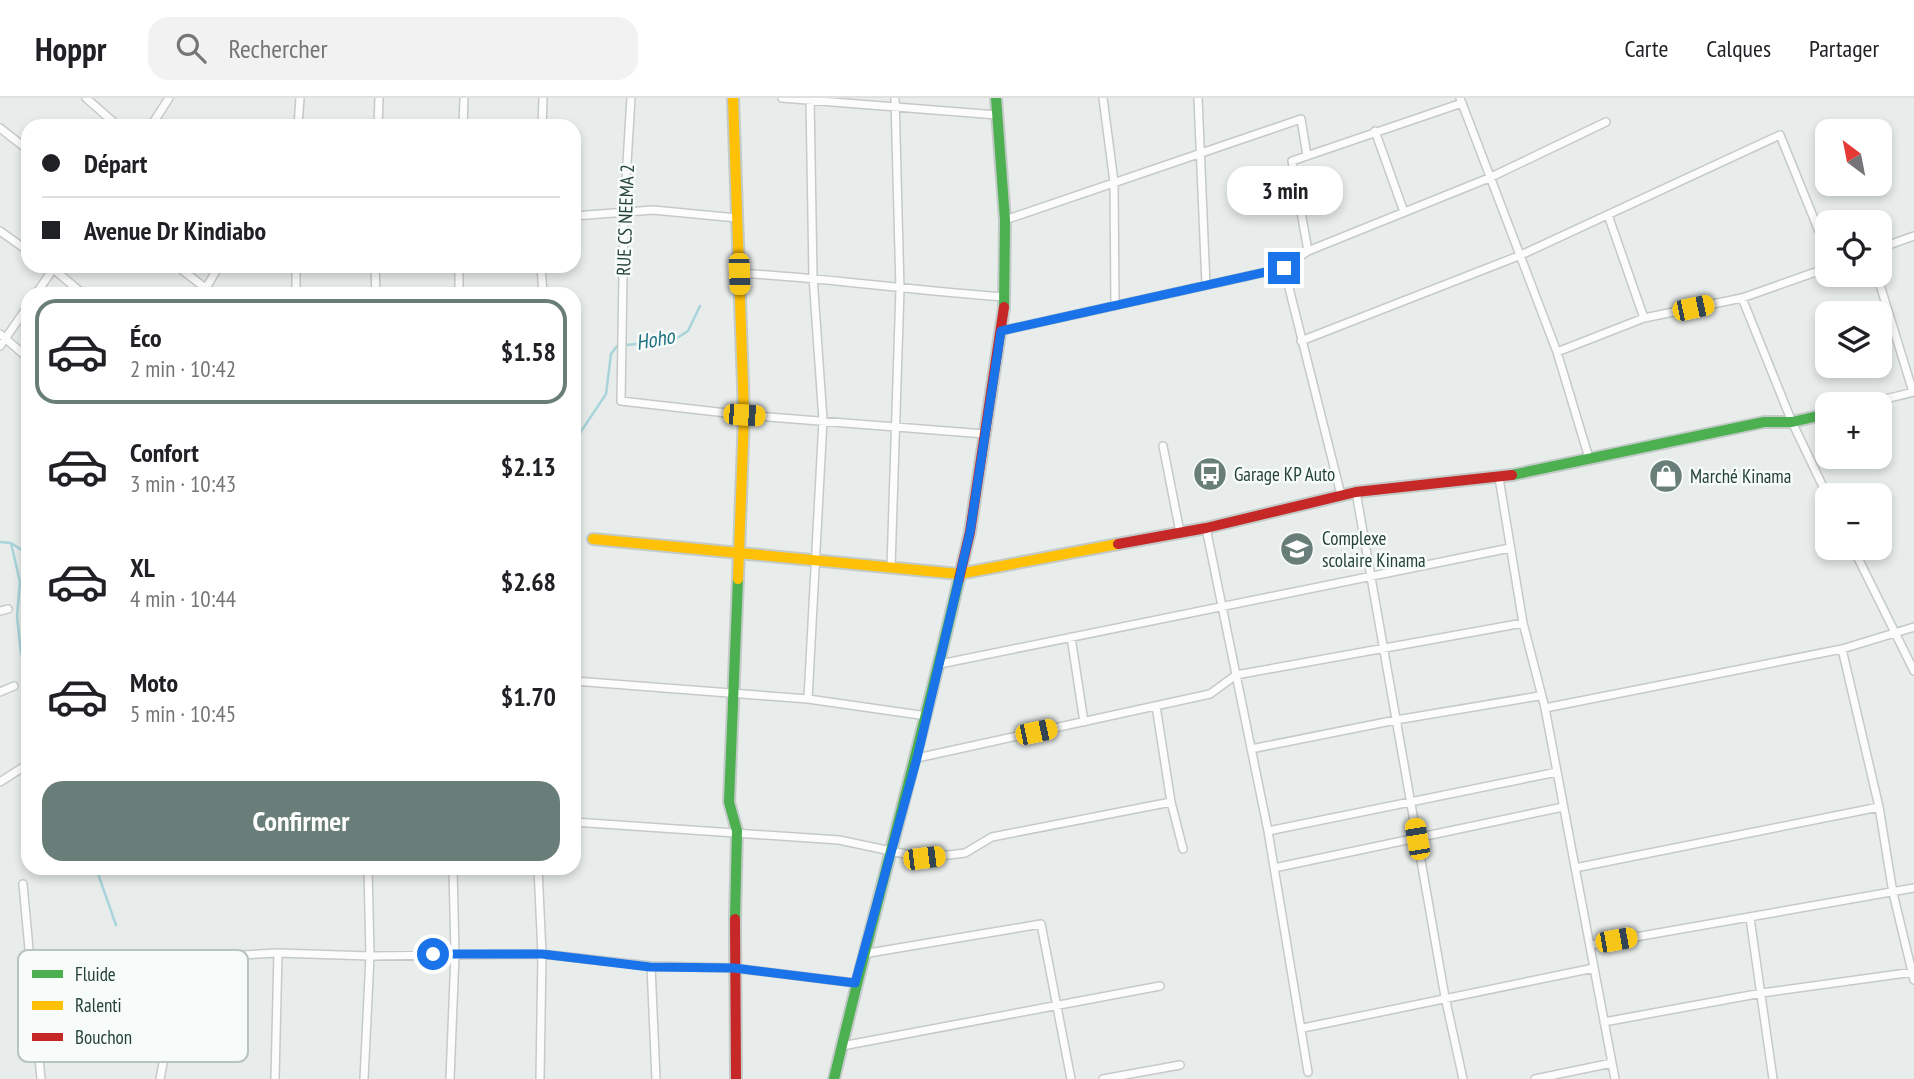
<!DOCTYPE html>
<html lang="fr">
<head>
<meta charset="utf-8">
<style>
	:root { --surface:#fff; --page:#f2f2f2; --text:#202124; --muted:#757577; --line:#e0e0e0; --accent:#697e78 }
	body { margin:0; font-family:"PT Sans Narrow",sans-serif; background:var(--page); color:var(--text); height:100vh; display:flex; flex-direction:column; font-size:26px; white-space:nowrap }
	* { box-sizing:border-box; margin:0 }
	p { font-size:23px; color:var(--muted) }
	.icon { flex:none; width:38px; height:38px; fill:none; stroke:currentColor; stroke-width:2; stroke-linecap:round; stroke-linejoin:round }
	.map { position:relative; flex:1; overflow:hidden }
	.details { position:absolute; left:21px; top:189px; width:560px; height:588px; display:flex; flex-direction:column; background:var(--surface); border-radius:21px; box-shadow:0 4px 10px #0003 }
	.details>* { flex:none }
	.banner { position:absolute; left:21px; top:21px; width:560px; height:154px; border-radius:21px; box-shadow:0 4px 10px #0003; display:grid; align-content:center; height:154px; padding:0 21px; background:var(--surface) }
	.needle { width:46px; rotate:328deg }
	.fabs { position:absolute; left:1815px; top:21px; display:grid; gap:14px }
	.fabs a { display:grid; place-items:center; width:77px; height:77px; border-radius:14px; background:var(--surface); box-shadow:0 4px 10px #0003; font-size:35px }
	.end { position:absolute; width:32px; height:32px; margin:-16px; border:9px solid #1a73e8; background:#fff; box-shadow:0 0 0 4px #fff }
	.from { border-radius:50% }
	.bubble { position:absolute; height:49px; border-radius:21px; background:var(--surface); box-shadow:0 4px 10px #0003; font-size:23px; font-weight:700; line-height:49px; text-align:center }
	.car { position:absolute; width:21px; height:42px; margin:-21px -10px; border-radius:9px; box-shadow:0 0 5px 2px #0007; background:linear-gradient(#f5c518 24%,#345 0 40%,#f5c518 0 76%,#345 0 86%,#f5c518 0) }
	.banner b { display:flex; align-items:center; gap:24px; height:66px; font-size:26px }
	.banner b+b { border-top:2px solid var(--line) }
	.banner i { width:18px; height:18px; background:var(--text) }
	ul { padding:12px 0 0; list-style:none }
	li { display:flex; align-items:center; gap:21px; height:105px; margin:0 14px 10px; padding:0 7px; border:4px solid transparent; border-radius:21px }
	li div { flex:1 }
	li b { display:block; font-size:26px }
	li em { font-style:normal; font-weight:700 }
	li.active { border-color:var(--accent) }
	li>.icon { width:63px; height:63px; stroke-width:1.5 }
	.button { display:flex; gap:14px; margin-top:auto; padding:14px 21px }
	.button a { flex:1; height:80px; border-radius:21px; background:var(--accent); color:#fff; font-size:28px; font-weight:700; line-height:80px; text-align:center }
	header { display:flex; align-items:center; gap:42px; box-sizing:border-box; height:98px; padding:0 35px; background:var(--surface); border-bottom:2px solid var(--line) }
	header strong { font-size:33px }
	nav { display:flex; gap:38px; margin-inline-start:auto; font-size:24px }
	.search { width:490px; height:63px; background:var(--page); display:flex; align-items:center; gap:18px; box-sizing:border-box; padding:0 24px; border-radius:21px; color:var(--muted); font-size:26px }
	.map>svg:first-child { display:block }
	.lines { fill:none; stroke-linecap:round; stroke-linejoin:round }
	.stream { stroke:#a9d4db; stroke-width:2.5 }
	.street-casing { stroke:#c5cac8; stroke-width:10 }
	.fast-casing { stroke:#c3cbc8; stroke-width:14 }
	.slow-casing { stroke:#c3cbc8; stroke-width:14 }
	.jam-casing { stroke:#c3cbc8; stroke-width:14 }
	.street { stroke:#fcfcfc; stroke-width:7 }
	.fast { stroke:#4caf50; stroke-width:10 }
	.slow { stroke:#ffc107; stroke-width:10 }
	.jam { stroke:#c62828; stroke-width:10 }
	.route { stroke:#1a73e8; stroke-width:9 }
	.labels { text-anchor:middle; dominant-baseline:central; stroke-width:5; stroke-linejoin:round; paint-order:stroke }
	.street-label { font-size:19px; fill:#24423a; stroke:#f7fbf9 }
	.poi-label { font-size:19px; fill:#24423a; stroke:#f7fbf9; text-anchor:start }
	.water-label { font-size:21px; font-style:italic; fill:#1c6f80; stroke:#f7fbf9 }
	.key { fill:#f7fbf9; stroke:#b8c4c0; stroke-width:2 }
	.key-label { font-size:19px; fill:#24423a }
</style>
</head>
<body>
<header>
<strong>Hoppr</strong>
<div class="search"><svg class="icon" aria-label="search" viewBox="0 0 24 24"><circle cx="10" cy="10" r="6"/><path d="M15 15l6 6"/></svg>Rechercher</div>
<nav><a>Carte</a><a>Calques</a><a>Partager</a></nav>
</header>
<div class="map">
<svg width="1914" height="981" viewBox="0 0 1914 981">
	<rect width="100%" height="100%" fill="#e8edeb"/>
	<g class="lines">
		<path class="stream" d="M 574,344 L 606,296 L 611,256 L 617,248 L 674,242 L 688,233 L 700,208
			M 0,444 L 11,445 L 28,456
			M 11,445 L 20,484 L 17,518 L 21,555 L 28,574
			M 96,770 L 116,827"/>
		<g class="street-casing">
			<path id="street" d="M 86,0 L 118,28
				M 631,0 L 624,114 L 621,303 L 744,317 L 985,336
				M 782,0 L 997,17
				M 1103,0 L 1114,84 L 1115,208
				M 1198,0 L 1206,187
				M 1460,0 L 1557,254 L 1589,360
				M 151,28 L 169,0
				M 298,28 L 300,0
				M 378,28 L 379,0
				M 463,28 L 464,0
				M 542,28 L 543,0
				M 0,30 L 28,52
				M 1375,33 L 1404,114
				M 1608,117 L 1644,220
				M 574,118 L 653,112 L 737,120
				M 1005,122 L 1301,21 L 1307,58
				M 0,133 L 28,153
				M 1880,150 L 1914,138
				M 1308,153 L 1292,63 L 1462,5
				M 50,168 L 83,196
				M 177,168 L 213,196
				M 296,168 L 296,196
				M 375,168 L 376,196
				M 541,168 L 543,196
				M 1284,170 L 1341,397
				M 739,175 C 828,180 916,193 1005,199
				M 1877,177 L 1913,294
				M 206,190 L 219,168
				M 36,196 L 55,168
				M 459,196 L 459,168
				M 1742,200 L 1792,324 L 1827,397
				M 1001,233 L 1284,170 L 1308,153 L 1489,80 L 1606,24
				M 0,236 L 28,260
				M 1301,243 L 1521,157 L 1780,37 L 1827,153
				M 0,248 L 28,208
				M 1557,254 L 1644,220 L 1742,200 L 1827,170
				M 1865,306 L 1914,294
				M 1163,348 L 1180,434
				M 1499,380 L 1523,525 L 1545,610 L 1615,981
				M 1356,394 L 1445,899 L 1463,981
				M 1206,430 L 1268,733 L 1308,974
				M 1853,450 L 1914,573
				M 891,469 L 900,191 L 895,0
				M 0,513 L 8,511
				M 1071,539 L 1084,624
				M 1842,551 L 1879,709 L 1893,795 L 1914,882
				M 940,566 L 1510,450
				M 574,583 L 808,601 L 927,618
				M 0,594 L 14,588
				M 808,601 L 823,322 L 813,179 L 810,0
				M 1156,608 L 1171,704 L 1183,751
				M 1545,610 L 1842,551 L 1914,529
				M 1251,651 L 1396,622 L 1539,598
				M 917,660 L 1210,596 L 1236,577 L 1523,525
				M 0,684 L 28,666
				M 574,724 L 839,742 L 924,760 L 965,755 L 992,739 L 1171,704
				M 1268,733 L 1557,674
				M 538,770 L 542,856 L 540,981
				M 1274,770 L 1563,709
				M 1575,770 L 1879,709
				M 23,786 L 41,981
				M 1750,820 L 1773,981
				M 1590,847 L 1914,790
				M 863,856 L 1041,826 L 1071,981
				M 107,864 L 278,855 L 370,858 L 542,856 L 651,868 L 734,870 L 855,885
				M 651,868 L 656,981
				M 1604,924 L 1762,895 L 1914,874
				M 1303,930 L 1594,870
				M 842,948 L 1160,888
				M 160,981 L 168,939 L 182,910 L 197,887 L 202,861
				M 275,981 L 278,855
				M 364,981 L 370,858 L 368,770
				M 450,981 L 455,856 L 453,770
				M 1103,981 L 1180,967
				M 1535,981 L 1612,965"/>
		</g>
		<g class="fast-casing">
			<path id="fast" d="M 996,0 L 1005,122 L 1004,209
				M 1512,377 L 1764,324 L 1792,324 L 1827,316
				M 735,821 L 737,733 L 729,704 L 738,481
				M 834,981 C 873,814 920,649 959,481"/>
		</g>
		<g class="slow-casing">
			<path id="slow" d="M 733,0 L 744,317 L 738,481
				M 593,441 L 959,476 L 1118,446"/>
		</g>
		<g class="jam-casing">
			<path id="jam" d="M 1118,446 L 1206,430 L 1356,394 L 1512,377
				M 959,481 L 970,434 L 1004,209
				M 735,821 L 736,981"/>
		</g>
		<use href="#street" class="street"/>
		<use href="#fast" class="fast"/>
		<use href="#slow" class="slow"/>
		<use href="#jam" class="jam"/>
	</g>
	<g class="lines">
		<path class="route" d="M 433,856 L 542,856 L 650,869 L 734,870 L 855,885 L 917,660 L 970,434 L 1001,233 L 1284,170"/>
	</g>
	<defs>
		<g id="bus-disc" transform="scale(1.75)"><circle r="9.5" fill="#697e78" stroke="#f7fbf9"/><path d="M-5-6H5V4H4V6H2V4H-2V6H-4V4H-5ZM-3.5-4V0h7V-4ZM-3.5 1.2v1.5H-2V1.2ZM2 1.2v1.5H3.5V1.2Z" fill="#fff"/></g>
		<g id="shop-disc" transform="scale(1.75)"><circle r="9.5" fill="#697e78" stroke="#f7fbf9"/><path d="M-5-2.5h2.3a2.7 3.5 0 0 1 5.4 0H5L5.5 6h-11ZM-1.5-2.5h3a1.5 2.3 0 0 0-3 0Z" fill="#fff"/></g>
		<g id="school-disc" transform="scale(1.75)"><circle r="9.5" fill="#697e78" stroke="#f7fbf9"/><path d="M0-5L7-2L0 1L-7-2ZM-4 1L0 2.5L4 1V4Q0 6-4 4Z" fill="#fff"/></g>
	</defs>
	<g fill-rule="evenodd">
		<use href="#bus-disc" x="1210" y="376"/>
		<use href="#shop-disc" x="1666" y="378"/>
		<use href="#school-disc" x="1297" y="451"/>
	</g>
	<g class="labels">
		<g class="street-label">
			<text transform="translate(625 122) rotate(-88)">RUE CS NEEMA 2</text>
		</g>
		<g class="poi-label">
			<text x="1234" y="376">Garage KP Auto</text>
			<text x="1690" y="378">Marché Kinama</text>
			<text x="1322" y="440">Complexe<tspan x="1322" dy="22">scolaire Kinama</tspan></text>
		</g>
		<g class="water-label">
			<text transform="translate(655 241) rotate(-11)">Hoho</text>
		</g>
	</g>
	<rect x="18" y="852" width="230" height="112" rx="10" class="key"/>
	<rect x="32" y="872" width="31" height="8" fill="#4caf50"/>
	<rect x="32" y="903" width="31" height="9" fill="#ffc107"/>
	<rect x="32" y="935" width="31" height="8" fill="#c62828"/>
	<g class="key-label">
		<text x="75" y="883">Fluide</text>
		<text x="75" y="914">Ralenti</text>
		<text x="75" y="946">Bouchon</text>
	</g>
</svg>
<div class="fabs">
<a><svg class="needle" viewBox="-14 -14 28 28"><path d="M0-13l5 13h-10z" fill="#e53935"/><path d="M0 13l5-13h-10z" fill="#757577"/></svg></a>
<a><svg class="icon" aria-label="locate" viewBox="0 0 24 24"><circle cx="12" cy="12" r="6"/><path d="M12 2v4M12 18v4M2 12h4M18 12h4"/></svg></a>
<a><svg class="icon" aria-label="layers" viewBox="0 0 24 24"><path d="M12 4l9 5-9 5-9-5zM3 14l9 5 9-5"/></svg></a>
<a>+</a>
<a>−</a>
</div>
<i class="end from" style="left:433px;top:856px"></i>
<i class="end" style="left:1284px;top:170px"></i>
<div class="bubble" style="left:1227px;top:68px;width:116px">3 min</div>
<i class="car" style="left:739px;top:176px;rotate:178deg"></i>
<i class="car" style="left:1693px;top:210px;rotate:78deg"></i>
<i class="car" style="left:744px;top:317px;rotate:94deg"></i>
<i class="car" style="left:1036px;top:634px;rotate:78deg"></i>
<i class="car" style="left:1417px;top:741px;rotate:350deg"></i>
<i class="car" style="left:924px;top:760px;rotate:83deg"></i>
<i class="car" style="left:1616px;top:842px;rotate:80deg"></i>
<div class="banner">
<b><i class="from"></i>Départ</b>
<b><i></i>Avenue Dr Kindiabo</b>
</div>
<section class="details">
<ul>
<li class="active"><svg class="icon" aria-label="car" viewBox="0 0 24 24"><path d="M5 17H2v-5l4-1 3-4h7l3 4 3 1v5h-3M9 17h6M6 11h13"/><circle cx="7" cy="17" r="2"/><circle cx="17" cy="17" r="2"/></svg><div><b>Éco</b><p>2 min · 10:42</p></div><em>$1.58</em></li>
<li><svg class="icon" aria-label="car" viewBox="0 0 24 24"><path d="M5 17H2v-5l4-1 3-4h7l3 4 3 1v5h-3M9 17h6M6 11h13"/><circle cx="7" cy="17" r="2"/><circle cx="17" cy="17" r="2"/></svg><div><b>Confort</b><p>3 min · 10:43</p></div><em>$2.13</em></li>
<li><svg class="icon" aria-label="car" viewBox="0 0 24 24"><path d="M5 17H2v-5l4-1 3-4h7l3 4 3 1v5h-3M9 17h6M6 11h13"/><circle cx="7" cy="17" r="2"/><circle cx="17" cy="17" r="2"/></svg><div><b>XL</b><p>4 min · 10:44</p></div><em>$2.68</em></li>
<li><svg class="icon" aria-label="car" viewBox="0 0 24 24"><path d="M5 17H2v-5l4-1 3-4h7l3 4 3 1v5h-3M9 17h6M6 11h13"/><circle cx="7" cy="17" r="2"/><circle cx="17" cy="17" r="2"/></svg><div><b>Moto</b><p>5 min · 10:45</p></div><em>$1.70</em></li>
</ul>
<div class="button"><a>Confirmer</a></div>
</section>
</div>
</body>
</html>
